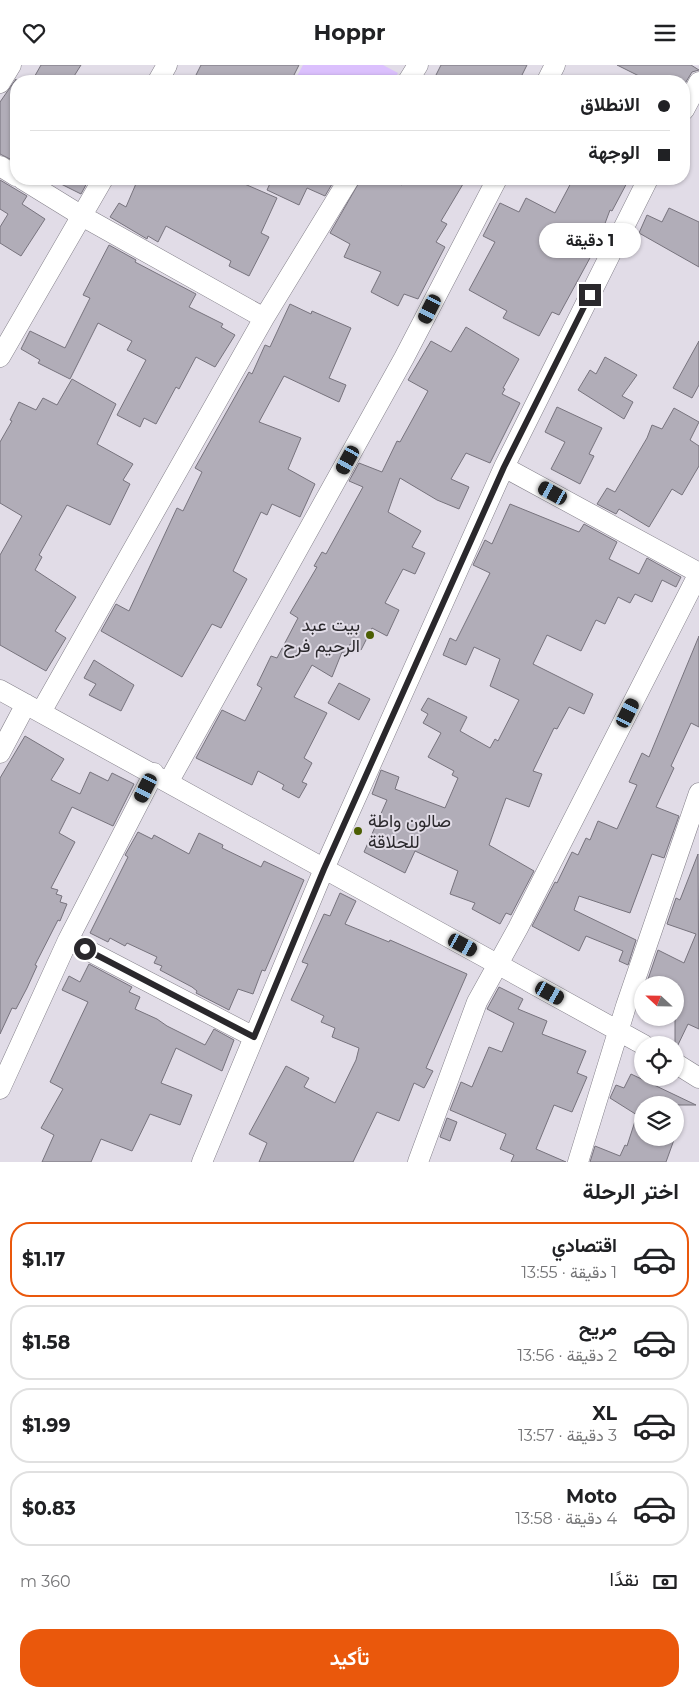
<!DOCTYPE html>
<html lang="ar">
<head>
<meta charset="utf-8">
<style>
	:root { --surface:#fff; --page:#f2f2f2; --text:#202124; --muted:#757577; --line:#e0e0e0; --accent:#ea580c }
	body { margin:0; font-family:Montserrat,Vazirmatn,sans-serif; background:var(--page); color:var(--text); direction:rtl; height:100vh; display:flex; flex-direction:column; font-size:19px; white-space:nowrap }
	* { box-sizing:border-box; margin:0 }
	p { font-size:16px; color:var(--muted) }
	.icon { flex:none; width:28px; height:28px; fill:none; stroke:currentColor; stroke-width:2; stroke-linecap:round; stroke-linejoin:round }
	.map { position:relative; height:1097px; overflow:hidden; direction:ltr }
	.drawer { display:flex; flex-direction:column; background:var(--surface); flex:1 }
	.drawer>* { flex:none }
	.guide { position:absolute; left:10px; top:10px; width:680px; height:110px; border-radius:20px; box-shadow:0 1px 4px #0004; direction:rtl; display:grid; align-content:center; height:110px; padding:0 20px; background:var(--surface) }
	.needle { width:32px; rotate:292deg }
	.controls { position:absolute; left:634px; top:911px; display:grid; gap:10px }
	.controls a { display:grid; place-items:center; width:50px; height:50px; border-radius:50%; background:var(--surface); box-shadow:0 1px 4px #0004; font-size:25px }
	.end { position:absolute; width:22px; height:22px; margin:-11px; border:6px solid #2a282c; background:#fff; box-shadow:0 0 0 2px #fff }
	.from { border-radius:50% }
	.bubble { position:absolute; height:35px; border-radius:18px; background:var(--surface); box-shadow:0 1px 4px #0004; font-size:16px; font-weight:700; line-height:35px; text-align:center; direction:rtl }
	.car { position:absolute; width:15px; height:30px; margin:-15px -8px; border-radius:6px; box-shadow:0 0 4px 1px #0007; background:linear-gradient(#222 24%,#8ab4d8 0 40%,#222 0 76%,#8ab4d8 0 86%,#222 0) }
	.guide b { display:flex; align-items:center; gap:18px; height:48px; font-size:19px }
	.guide b+b { border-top:1px solid var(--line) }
	.guide i { width:12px; height:12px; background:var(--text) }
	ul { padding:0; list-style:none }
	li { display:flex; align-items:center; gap:15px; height:75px; margin:0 10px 8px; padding:0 10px; border:2px solid var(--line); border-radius:20px }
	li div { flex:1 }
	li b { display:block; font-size:19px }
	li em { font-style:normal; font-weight:700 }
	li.on { border-color:var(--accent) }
	li>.icon { width:45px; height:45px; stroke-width:1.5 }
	h2 { padding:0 20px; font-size:22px; line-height:60px }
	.pay { display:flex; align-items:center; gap:12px; height:55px; padding:0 20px; font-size:19px }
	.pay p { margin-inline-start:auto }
	.button { display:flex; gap:10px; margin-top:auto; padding:10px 20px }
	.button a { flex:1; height:58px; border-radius:20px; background:var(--accent); color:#fff; font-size:20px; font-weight:700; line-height:58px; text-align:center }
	header { display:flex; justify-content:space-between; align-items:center; height:65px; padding:0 20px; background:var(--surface); font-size:22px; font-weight:700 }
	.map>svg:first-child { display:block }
	.green { fill:#dbc0fd }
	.building { fill:#b1adb8; stroke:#77737d }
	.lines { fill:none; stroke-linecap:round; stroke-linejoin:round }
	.minor-casing { stroke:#84808a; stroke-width:21 }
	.minor { stroke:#fff; stroke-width:20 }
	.route { stroke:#2a282c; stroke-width:6 }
	.poi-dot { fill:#4c5e03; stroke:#e1dce7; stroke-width:2 }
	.labels { text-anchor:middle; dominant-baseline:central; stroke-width:4; stroke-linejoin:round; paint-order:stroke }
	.poi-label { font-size:18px; fill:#2a282c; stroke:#e1dce7; text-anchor:end }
</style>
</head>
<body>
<header><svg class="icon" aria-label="menu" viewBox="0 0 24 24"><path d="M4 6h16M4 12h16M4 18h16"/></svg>Hoppr<svg class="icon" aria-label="heart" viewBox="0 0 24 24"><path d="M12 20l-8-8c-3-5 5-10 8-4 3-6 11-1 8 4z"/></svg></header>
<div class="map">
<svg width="699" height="1097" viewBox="0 0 699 1097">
	<rect width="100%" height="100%" fill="#e1dce7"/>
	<path class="green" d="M 303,0 L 383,0 L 398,8 L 393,16 L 303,16 L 296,13 Z"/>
	<path class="building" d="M 41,0 L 81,0 L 71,16 L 32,16 Z
		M 201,0 L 299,0 L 291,16 L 193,16 Z
		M 441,0 L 527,0 L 519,16 L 433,16 Z
		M 617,0 L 691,0 L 699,5 L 692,7 L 684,20 L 684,16 L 649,16 Z
		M 16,14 L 16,97 L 0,89 L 0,37 Z
		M 51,114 L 84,114 L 88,116 L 81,129 Z
		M 138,114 L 233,114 L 277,133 L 261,168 L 269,172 L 249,211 L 229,201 L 231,196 L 166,161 L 158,177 L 148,171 L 147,174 L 110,152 L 119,138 L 126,142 Z
		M 272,114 L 335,114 L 325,131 L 307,123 L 299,140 L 267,125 Z
		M 361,114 L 391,114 L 402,120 L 406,114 L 466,114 L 441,156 L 447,159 L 436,177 L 445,182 L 418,234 L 404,229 L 398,241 L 371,227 L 381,207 L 344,192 L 350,179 L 330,168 Z
		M 573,114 L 629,114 L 612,146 L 610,145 L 597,180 L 559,250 L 552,247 L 539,271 L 503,253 L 507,246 L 469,225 L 495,177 L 483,171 L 500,138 L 519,147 L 526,133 L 555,148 Z
		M 0,115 L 27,131 L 22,139 L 45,154 L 21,191 L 0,178 L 0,162 L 8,149 L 0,144 Z
		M 669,143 L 699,157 L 699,202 L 639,168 L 647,150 L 662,157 Z
		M 109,180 L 136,195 L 135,197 L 196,229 L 189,242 L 223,259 L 221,262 L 235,270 L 215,302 L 196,292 L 179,324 L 176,322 L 156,359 L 144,353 L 140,362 L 117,350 L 146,295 L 127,285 L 132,276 L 98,258 L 70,314 L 38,298 L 40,295 L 21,284 L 30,266 L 65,283 L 90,233 L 83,230 Z
		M 290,239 L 311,249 L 312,246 L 351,263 L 329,313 L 346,320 L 339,337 L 284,311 L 259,357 L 301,373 L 288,404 L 315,419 L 300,452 L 272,439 L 267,450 L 261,447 L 233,506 L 247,514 L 221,563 L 212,559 L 182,612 L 101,566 L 116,539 L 129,546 L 177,443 L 183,446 L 202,407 L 195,403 L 249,307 L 252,309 L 265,280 L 270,282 Z
		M 466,262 L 519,294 L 503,323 L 505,324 L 502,329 L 520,338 L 490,398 L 466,388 L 451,414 L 469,422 L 459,444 L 437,435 L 400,413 L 388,447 L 421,466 L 412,482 L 425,488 L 415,509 L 403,504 L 385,538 L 399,545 L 387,571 L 372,563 L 361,585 L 350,579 L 345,589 L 342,587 L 332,612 L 312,600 L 294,632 L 327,648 L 304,693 L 312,698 L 302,717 L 307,719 L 299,733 L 282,724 L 284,720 L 258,706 L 252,720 L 196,693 L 222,645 L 245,656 L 262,623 L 257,620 L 271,591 L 277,593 L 298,553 L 290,548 L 317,502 L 314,501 L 322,487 L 326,489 L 363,422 L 349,416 L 359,398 L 382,407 L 397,376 L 400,377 L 428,326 L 408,315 L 431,276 L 451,287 Z
		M 699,276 L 699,320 L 692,333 L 673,323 Z
		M 605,292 L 637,310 L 622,331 L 633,337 L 624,354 L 578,325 L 590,305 L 596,309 Z
		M 72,314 L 116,339 L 97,379 L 133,399 L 123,415 L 130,419 L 110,460 L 67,440 L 39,490 L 42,492 L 35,505 L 76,532 L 55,566 L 66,573 L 46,606 L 0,580 L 0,490 L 22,451 L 0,438 L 0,377 L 12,356 L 10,355 L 19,337 L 36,345 L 43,333 L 57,340 Z
		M 557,342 L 602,363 L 589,389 L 594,391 L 580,419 L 551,404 L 565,377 L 545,367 Z
		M 674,343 L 699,357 L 690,375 L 699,381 L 699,401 L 682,430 L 672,424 L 649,462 L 619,444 L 616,449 L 597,439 L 607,423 L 615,427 L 647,373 L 652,360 L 662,364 Z
		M 510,439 L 579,467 L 584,459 L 617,477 L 609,494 L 639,509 L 647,493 L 681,512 L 676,522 L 662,515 L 652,537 L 635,529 L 630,538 L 618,532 L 605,559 L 596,555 L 581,586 L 547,570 L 533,599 L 593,629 L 584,649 L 569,642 L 557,664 L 554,663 L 533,706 L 542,709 L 529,742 L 506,733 L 489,780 L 534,806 L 511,850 L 506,848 L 500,859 L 472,844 L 475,838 L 450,829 L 458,806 L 415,786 L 405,808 L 364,787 L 387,735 L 372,729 L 381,705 L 399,712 L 395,724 L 445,743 L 458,713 L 452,710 L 454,706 L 428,692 L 441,668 L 423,658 L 428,649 L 421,645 L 428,633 L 467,652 L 460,666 L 490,683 L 495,674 L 498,676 L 519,635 L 490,621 L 500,594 L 474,582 L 466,600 L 443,590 L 450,573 L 456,576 L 490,508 L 473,500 L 485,475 L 492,479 Z
		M 699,571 L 699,662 L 691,658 L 671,701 L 674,703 L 656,742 L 679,751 L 664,793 L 652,789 L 630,848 L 579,831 L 574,845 L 636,875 L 628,900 L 619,896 L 623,886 L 586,871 L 579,886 L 532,861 L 555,817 L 557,818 L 572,787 L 578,790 L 586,773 L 590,775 L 598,756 L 617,764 L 637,720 L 629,717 L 642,688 L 649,692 Z
		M 94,595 L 134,620 L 121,646 L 89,630 L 96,619 L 84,613 Z
		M 339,618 L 370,634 L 359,655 L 328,638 Z
		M 25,671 L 64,694 L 51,715 L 80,729 L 90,707 L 108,716 L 112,708 L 134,719 L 113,761 L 72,742 L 59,768 L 75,777 L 51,823 L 58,825 L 56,829 L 62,831 L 60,837 L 67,839 L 60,856 L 58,855 L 35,900 L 37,901 L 27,923 L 16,944 L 12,943 L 0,969 L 0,713 Z
		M 138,767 L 152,774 L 154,770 L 189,789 L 199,768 L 223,780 L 222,783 L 261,802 L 264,796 L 304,815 L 265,906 L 262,905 L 253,929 L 238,924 L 229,945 L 196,928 L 197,926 L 192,922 L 160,905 L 162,901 L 154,898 L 157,892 L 127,878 L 125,881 L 110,873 L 108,877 L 90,868 L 128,792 L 125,790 Z
		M 698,789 L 699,964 L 688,959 L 675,986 L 675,920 L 646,920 L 658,885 L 684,898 L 696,869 L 667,859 L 676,833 L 680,835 Z
		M 340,828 L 356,836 L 345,859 L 389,877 L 390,875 L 467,909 L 426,1003 L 433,1006 L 424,1023 L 414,1018 L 399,1056 L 377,1047 L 353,1097 L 259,1097 L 267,1078 L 249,1069 L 286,1001 L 309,1013 L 304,1022 L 335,1038 L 356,995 L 359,983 L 332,972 L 335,963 L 321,957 L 324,951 L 291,935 L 308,899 L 302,897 L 324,849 L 330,851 Z
		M 89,899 L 132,922 L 129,927 L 140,932 L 135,944 L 157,954 L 167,961 L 205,980 L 214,964 L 234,975 L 222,1006 L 176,983 L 161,1018 L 192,1030 L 180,1060 L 150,1049 L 132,1086 L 101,1074 L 91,1097 L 42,1097 L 54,1070 L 41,1063 L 63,1024 L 50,1017 L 88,937 L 62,925 L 69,911 L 80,917 Z
		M 499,922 L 523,934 L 518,944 L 547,956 L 542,969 L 586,986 L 577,1008 L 587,1012 L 572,1047 L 554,1040 L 536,1084 L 566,1097 L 511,1097 L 514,1090 L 500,1084 L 506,1069 L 450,1045 L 461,1017 L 472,1022 L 489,982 L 502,987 L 514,958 L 487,944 Z
		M 631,1009 L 696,1040 L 642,1040 L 642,1072 L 675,1072 L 666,1097 L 590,1097 L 595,1081 L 620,1091 L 625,1080 L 627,1081 L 637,1050 L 610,1033 L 616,1020 L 624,1023 Z
		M 447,1053 L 457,1057 L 450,1076 L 440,1072 Z"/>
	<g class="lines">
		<g class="minor-casing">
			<path id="minor" d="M 158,16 L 167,0
				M 408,16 L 418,0
				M 547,16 L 555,0
				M 0,18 L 11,0
				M 684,45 L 699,17
				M 0,101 L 16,111
				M 22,114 L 82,151 L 264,253
				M 0,292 L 103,114
				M 504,402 L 699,508
				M 0,625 L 644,980
				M 41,647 L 264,253 L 349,114
				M 0,688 L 26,639
				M 169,716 L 404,293 L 497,114
				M 68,875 L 254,972
				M 675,998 L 699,1013
				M 0,1024 L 68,875 L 154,708
				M 202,1097 L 324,804 L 504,402 L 648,114
				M 418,1097 L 477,937 L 518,863 L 699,508
				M 578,1097 L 626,941 L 699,728"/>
		</g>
		<use href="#minor" class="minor"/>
	</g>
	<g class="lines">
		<path class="route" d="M 85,884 L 254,972 L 324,804 L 504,402 L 590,230"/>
	</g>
	<g class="poi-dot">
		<circle cx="370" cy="570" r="5"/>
		<circle cx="358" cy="766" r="5"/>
	</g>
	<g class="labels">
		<g class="poi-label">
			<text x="360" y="560">بيت عبد<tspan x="360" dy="21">الرحيم فرح</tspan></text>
			<text x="368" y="756" text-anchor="start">صالون واطة<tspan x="368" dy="21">للحلاقة</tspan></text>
		</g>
	</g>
</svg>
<div class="controls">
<a><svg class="needle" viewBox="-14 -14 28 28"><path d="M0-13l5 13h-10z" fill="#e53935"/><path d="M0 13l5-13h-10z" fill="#757577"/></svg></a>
<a><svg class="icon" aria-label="locate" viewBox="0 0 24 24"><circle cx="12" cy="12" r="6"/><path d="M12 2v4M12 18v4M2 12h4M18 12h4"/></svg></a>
<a><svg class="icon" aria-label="layers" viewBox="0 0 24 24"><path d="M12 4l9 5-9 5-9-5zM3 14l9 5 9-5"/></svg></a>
</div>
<i class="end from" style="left:85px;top:884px"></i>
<i class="end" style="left:590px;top:230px"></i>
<div class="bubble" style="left:539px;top:158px;width:102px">1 دقيقة</div>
<i class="car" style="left:430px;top:244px;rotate:207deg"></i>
<i class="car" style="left:348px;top:395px;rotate:209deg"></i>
<i class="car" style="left:553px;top:428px;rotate:299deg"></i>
<i class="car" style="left:628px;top:648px;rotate:27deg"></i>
<i class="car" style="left:146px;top:723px;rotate:207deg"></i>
<i class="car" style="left:463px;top:880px;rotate:118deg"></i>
<i class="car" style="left:550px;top:928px;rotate:119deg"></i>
<div class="guide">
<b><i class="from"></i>الانطلاق</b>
<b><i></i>الوجهة</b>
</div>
</div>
<section class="drawer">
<h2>اختر الرحلة</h2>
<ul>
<li class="on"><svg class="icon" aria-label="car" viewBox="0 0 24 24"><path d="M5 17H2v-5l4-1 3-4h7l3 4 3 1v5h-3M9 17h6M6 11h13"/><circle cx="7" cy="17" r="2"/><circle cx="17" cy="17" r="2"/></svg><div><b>اقتصادي</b><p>1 دقيقة · 13:55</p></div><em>$1.17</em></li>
<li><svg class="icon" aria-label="car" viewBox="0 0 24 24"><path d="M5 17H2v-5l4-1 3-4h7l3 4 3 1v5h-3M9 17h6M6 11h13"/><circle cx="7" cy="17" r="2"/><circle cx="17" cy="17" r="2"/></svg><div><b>مريح</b><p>2 دقيقة · 13:56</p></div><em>$1.58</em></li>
<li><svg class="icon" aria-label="car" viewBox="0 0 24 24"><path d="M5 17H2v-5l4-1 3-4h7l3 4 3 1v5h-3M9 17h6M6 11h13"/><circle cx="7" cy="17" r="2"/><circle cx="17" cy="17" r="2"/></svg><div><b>XL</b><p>3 دقيقة · 13:57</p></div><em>$1.99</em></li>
<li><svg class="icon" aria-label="car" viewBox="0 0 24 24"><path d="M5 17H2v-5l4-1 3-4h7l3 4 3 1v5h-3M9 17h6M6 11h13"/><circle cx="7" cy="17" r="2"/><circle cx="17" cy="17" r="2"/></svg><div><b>Moto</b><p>4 دقيقة · 13:58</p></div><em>$0.83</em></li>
</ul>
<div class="pay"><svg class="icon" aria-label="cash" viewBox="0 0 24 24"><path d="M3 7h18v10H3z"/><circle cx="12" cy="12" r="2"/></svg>نقدًا<p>360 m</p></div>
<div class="button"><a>تأكيد</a></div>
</section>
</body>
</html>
